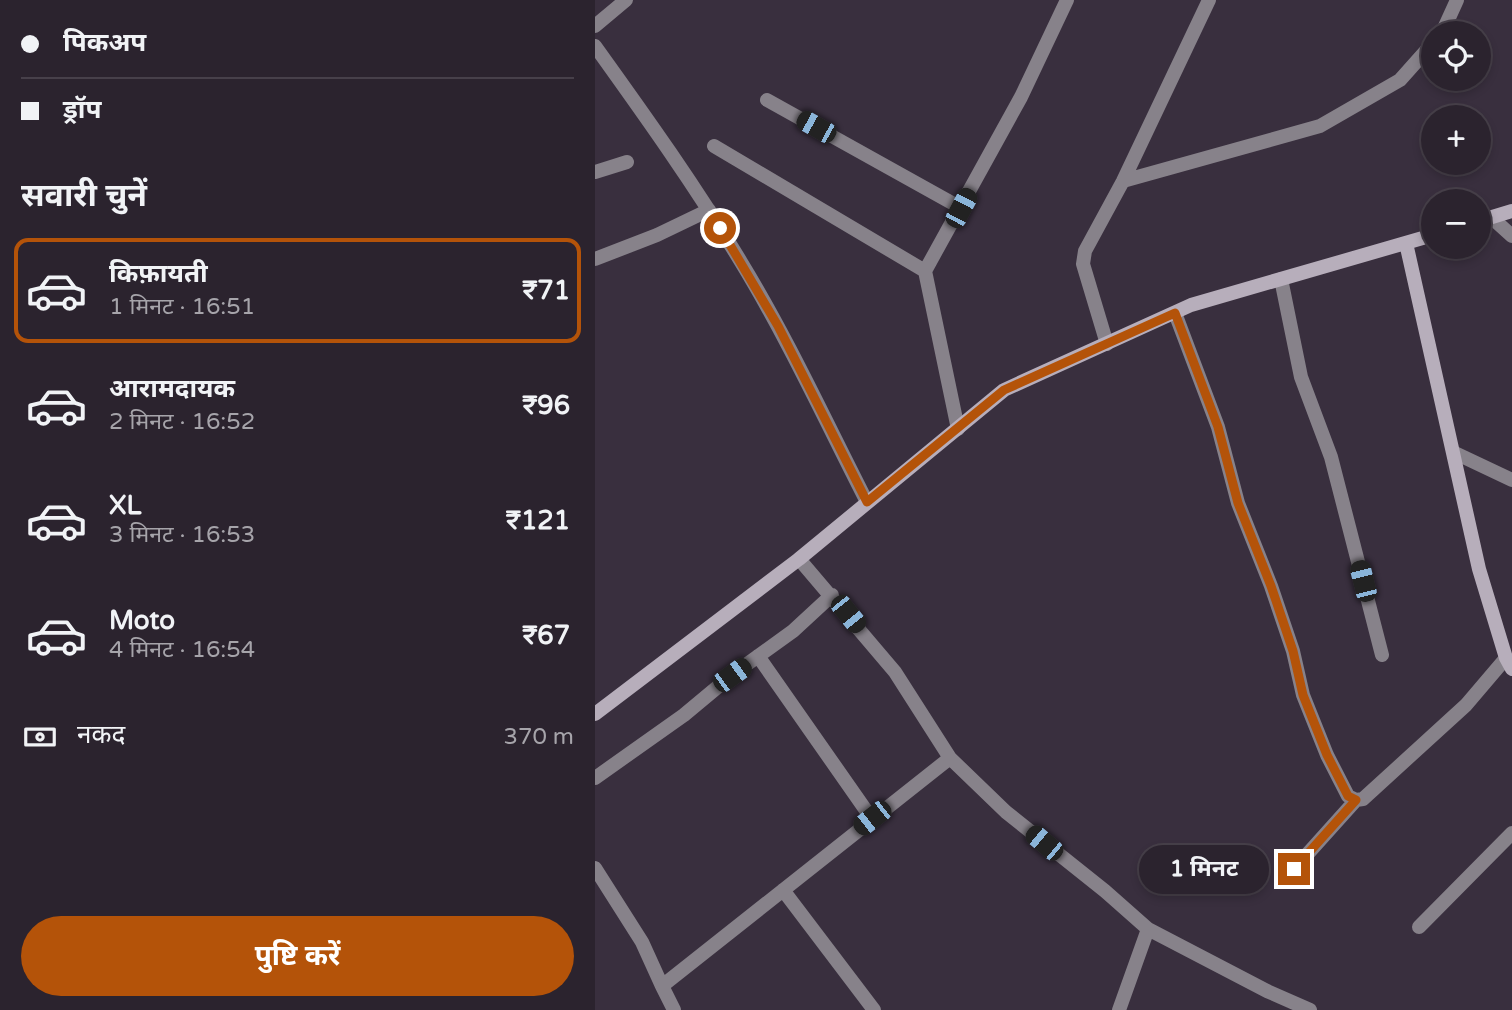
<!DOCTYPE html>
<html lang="hi">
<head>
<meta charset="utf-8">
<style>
	:root { --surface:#2b232e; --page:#332b36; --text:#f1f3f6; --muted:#a6a4aa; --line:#47404a; --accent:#b45309 }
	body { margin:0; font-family:"Varela Round","Noto Sans Devanagari",sans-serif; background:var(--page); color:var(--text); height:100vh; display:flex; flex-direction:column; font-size:26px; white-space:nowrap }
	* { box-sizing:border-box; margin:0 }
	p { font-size:23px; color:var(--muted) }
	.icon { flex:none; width:38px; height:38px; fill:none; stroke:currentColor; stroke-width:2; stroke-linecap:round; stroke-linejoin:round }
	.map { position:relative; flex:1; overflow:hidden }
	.panel { display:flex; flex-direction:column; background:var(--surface); width:595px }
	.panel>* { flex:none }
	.hud { display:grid; align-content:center; height:154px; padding:0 21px; background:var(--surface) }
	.buttons { position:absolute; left:826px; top:21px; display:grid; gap:14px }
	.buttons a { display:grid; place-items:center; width:70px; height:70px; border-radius:50%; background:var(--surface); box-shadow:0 4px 10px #0003,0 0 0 2px var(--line); font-size:35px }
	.end { position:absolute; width:32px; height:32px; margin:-16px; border:9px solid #b45309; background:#fff; box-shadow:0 0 0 4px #fff }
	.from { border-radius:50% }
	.bubble { position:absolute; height:49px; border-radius:24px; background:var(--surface); box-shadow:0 4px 10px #0003,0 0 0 2px var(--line); font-size:23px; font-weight:700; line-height:49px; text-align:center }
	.car { position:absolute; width:21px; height:42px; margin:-21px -10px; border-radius:9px; box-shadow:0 0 5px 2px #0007; background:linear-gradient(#222 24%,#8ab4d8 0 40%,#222 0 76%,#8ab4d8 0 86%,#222 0) }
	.hud b { display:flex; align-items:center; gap:24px; height:66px; font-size:26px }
	.hud b+b { border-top:2px solid var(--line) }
	.hud i { width:18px; height:18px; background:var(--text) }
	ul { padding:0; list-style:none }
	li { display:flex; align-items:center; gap:21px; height:105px; margin:0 14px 10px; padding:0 7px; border:4px solid transparent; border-radius:14px }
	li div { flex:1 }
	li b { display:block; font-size:26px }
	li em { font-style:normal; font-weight:700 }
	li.active { border-color:var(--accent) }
	li>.icon { width:63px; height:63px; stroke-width:1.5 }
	h2 { padding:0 21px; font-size:32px; line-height:84px }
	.pay { display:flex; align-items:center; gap:18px; height:77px; padding:0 21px; font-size:26px }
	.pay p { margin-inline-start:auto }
	.primary-button { display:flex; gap:14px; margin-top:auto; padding:14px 21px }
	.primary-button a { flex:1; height:80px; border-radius:42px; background:var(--accent); color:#fff; font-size:28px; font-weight:700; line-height:80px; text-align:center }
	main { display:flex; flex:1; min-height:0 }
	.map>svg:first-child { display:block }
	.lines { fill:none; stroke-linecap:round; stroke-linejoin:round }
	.street { stroke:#87828a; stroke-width:14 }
	.secondary { stroke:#b7aebb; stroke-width:14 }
	.route { stroke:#b45309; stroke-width:9 }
</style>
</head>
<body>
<main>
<section class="panel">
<div class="hud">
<b><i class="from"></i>पिकअप</b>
<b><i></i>ड्रॉप</b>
</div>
<h2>सवारी चुनें</h2>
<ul>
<li class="active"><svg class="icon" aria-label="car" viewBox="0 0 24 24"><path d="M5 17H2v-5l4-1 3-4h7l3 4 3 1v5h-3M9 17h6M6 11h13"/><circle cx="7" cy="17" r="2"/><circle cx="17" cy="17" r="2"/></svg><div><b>किफ़ायती</b><p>1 मिनट · 16:51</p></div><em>₹71</em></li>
<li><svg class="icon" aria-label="car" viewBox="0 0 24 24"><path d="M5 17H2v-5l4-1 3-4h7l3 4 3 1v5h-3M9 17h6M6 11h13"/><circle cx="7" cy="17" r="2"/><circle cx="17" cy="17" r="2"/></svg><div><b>आरामदायक</b><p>2 मिनट · 16:52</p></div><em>₹96</em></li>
<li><svg class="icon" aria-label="car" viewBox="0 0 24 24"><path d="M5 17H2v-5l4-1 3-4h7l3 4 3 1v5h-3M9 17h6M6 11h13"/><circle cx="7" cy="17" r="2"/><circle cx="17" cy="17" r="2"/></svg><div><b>XL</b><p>3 मिनट · 16:53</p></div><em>₹121</em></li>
<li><svg class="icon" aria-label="car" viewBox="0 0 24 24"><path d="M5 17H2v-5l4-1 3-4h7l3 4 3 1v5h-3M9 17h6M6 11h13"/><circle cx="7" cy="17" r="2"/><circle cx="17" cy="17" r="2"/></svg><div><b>Moto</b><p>4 मिनट · 16:54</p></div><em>₹67</em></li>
</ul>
<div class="pay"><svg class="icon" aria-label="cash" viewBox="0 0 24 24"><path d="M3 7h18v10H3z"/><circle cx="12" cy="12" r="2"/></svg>नकद<p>370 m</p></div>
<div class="primary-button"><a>पुष्टि करें</a></div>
</section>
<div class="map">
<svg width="917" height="1010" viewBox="0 0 917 1010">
	<rect width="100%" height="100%" fill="#392f3e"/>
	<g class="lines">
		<path class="street" d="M 0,26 L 31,0
			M 847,33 L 862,0
			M 0,46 C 51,117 101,187 146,262 C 193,339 231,422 272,502
			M 172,100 L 366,208
			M 119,146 L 330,271
			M 0,172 L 32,162
			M 528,181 L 725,126 L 805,80 L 838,43
			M 896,217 L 917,236
			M 0,259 L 62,235 L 114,210
			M 686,279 L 706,377 L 736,457 L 787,655
			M 580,313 L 623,427 L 643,503 L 676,586 L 698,651 L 708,695 L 732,755 L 753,796 L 761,800 L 768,799 L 871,705 L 911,658
			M 512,344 L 488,264 L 490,251 L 528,181 L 614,0
			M 363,429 L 330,271 L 426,97 L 472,0
			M 860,453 L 917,480
			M 204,559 L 300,672 L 355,758 L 411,812 L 510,891 L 553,929 L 524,1010
			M 163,656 L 277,819
			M 0,778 L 89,715 L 137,675 L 198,631 L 237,595
			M 0,868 L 47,942 L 67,986 L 355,758
			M 699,869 L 761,800
			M 188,890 L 279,1010
			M 824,927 L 917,833
			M 553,929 L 672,991 L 715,1010
			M 67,986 L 79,1010"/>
		<path class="secondary" d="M 884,221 L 917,211
			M 811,243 L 884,569 L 911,658 L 917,669
			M 0,714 L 204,559 L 409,390 L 596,305 L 838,235"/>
	</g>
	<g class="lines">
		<path class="route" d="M 125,228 L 183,326 L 272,502 L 409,390 L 580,313 L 623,427 L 643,503 L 676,586 L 698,651 L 708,695 L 732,755 L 753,796 L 761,800 L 699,869"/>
	</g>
</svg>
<div class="buttons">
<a><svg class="icon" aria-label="locate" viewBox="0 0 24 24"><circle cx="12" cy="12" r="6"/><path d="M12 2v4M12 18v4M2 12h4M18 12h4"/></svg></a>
<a>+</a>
<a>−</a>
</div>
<i class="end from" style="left:125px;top:228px"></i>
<i class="end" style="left:699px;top:869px"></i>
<div class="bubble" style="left:544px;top:845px;width:130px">1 मिनट</div>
<i class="car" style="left:221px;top:127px;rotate:299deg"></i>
<i class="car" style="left:366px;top:208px;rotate:28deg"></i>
<i class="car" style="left:768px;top:581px;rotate:346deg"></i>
<i class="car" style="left:253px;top:614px;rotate:141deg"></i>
<i class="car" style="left:137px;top:675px;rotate:54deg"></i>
<i class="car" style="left:277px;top:818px;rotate:232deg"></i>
<i class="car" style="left:449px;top:843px;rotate:310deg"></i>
</div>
</main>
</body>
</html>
